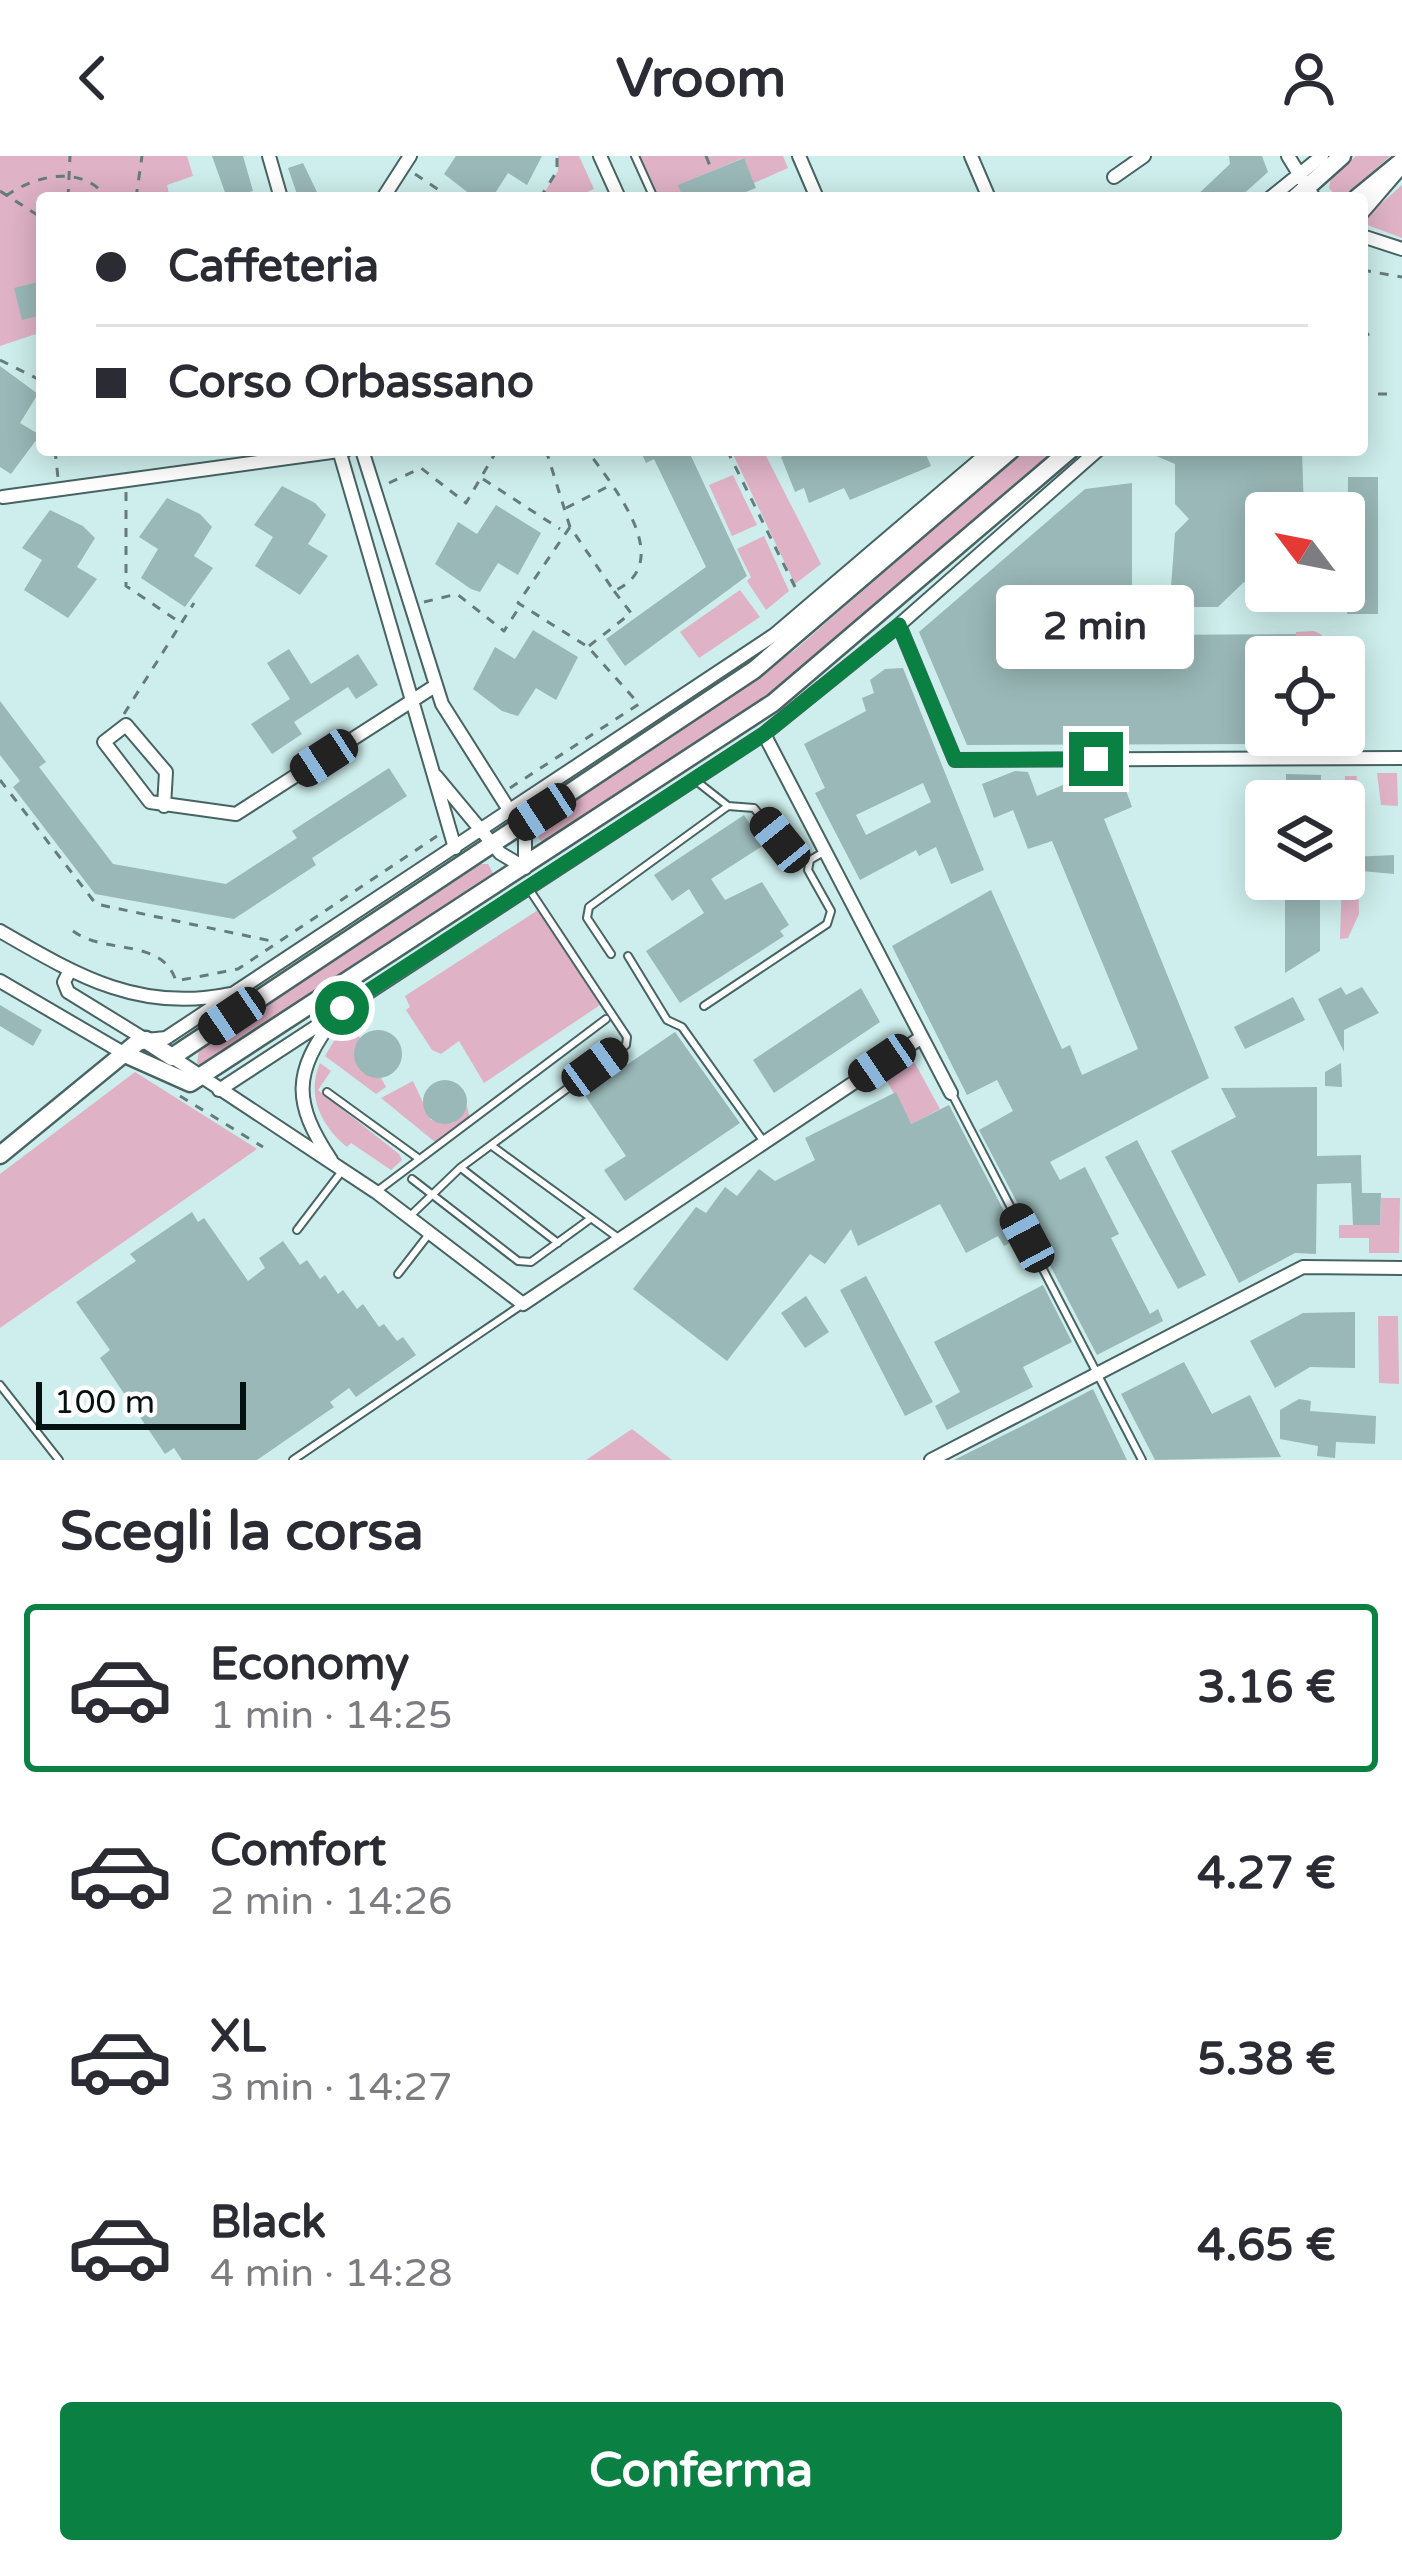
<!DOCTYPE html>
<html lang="it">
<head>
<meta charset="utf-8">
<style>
	:root { --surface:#fff; --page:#f2f2f3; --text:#2b2b33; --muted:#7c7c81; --line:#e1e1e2; --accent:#0b8043 }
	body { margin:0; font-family:"Varela Round",sans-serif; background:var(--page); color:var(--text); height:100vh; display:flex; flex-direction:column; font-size:45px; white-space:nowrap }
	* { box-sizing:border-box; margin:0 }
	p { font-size:39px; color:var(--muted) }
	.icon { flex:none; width:66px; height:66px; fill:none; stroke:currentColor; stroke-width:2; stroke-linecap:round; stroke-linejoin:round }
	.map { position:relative; height:1304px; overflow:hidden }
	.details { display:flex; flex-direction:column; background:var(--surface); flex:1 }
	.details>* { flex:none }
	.guide { position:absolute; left:36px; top:36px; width:1332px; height:264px; border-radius:12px; box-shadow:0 6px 30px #0003; display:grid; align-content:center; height:264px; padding:0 60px; background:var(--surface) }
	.needle { width:78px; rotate:302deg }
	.buttons { position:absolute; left:1245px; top:336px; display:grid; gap:24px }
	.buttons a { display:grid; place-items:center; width:120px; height:120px; border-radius:12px; background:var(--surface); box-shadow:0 6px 30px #0003; font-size:60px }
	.scale { position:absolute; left:36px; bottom:30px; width:210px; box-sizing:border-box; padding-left:12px; border:6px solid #061211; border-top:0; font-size:33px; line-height:42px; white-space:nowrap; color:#061211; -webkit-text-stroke:9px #fff; paint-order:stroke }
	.end { position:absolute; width:54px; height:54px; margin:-27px; border:15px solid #0b8043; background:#fff; box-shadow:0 0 0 6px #fff }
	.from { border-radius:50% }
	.bubble { position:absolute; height:84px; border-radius:12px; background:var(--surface); box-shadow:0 6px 30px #0003; font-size:39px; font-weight:800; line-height:84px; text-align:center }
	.car { position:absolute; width:36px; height:72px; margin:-36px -18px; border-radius:15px; box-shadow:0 0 9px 3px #0007; background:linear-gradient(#222 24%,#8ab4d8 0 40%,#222 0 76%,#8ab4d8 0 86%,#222 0) }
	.guide b { display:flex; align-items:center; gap:42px; height:114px; font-size:45px }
	.guide b+b { border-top:3px solid var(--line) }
	.guide i { width:30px; height:30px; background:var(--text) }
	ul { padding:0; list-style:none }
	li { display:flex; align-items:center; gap:36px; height:168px; margin:0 24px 18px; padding:0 36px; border:6px solid transparent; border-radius:12px }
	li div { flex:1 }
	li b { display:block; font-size:45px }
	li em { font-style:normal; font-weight:800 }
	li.selected { border-color:var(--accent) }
	li>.icon { width:108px; height:108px; stroke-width:1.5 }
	h2 { padding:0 60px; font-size:54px; line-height:144px }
	.primary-button { display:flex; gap:24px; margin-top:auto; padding:24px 60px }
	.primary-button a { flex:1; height:138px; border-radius:12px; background:var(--accent); color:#fff; font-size:48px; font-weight:800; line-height:138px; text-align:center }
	header { display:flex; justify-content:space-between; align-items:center; height:156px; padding:0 60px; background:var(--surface); font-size:54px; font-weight:800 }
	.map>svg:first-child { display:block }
	.green { fill:#dfb2c5 }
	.building { fill:#99b8b7; fill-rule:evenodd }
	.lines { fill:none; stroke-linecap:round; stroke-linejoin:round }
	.lane-casing { stroke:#476362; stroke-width:10 }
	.street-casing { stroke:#476362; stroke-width:16 }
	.secondary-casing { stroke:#476362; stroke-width:21 }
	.path { stroke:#667c7b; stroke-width:3; stroke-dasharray:9 9; stroke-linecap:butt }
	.lane { stroke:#fff; stroke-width:6 }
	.street { stroke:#fff; stroke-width:12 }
	.secondary { stroke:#fff; stroke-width:16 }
	.route { stroke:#0b8043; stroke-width:15 }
</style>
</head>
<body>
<header><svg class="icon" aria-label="back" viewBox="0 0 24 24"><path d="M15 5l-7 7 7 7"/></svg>Vroom<svg class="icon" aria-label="person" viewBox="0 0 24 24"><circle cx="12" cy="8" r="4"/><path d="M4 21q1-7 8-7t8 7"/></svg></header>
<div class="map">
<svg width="1402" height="1304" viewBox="0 0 1402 1304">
	<rect width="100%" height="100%" fill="#cdeeec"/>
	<path class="green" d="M 0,0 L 187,0 L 193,20 L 167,29 L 170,42 L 42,42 L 42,176 L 0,190 Z
		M 558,0 L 579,0 L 594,33 L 573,42 L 541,42 L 558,15 Z
		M 639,0 L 783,0 L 788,12 L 754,27 L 743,2 L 679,29 L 683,42 L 657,42 Z
		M 1356,0 L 1390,0 L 1347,39 L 1335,39 L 1329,32 L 1331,22 Z
		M 1402,29 L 1402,82 L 1362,67 L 1362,64 Z
		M 731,294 L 763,294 L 821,408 L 795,428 Z
		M 1024,294 L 1059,294 L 766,545 L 548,689 L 539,683 L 537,673 L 546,665 L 795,494 Z
		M 733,319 L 757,369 L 732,380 L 709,329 Z
		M 764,380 L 789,435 L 766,454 L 747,425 L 751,421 L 737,393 Z
		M 740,434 L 760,461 L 699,502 L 680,476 Z
		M 1314,475 L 1322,479 L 1323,501 L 1296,501 L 1296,476 Z
		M 1377,617 L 1397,617 L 1398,650 L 1381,649 Z
		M 1345,620 L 1357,620 L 1348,723 L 1358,726 L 1359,758 L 1348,782 L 1340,783 Z
		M 480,708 L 488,708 L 495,721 L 203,913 L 197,907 L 199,893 Z
		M 538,754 L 600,849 L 484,927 L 459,885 L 441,898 L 432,894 L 406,854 L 410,851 L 405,840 Z
		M 353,873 L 360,882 L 356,907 L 362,916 L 381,922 L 386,931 L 376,938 L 325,900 L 334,885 Z
		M 911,900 L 940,953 L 911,968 L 884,920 Z
		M 320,907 L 331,915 L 318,934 L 399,998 L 402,1004 L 391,1014 L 351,987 L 347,991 C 321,970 306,939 320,907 Z
		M 135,916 L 257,993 L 0,1172 L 0,1018 Z
		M 413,925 L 431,964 L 453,967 L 467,950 L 470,963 L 435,986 L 381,942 Z
		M 1381,1042 L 1400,1042 L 1399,1097 L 1369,1097 L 1369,1082 L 1339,1082 L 1339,1069 L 1380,1069 Z
		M 1378,1160 L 1398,1160 L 1399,1228 L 1379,1227 Z
		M 632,1273 L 672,1304 L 586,1304 Z"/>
	<path class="building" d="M 212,0 L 243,0 L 253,35 L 227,42 Z
		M 456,0 L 542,0 L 527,29 L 508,17 L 492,42 L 475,42 L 444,18 Z
		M 1229,0 L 1262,0 L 1268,16 L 1239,42 L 1194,42 L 1230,8 Z
		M 744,2 L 756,32 L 731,42 L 683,42 L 678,29 Z
		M 303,7 L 317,36 L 298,41 L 288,12 Z
		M 42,125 L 42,159 L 22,164 L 14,132 Z
		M 0,210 L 38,238 L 20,267 L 40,279 L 11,318 L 0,311 Z
		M 640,294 L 686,294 L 691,300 L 747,420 L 625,510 L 606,483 L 706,411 L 654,303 L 646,307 Z
		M 797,294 L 924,294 L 931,310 L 850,344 L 844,332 L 809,347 L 804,332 L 795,336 L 781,301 Z
		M 1142,294 L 1302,294 L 1304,357 L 1266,357 L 1266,434 L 1244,426 L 1218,451 L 1193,451 L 1171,431 L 1175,377 L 1189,363 L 1175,348 L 1175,308 Z
		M 1348,321 L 1378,321 L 1378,458 L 1347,458 Z
		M 1132,327 L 1132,461 L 1144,461 L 1144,479 L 1296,478 L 1295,501 L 1266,501 L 1266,588 L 967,589 L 919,476 L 1085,333 Z
		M 282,330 L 315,347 L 326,359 L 308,388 L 328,400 L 300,439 L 255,410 L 273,381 L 254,369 Z
		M 167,342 L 200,358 L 212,371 L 194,400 L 213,412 L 185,451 L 141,422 L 158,393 L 139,381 Z
		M 496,349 L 541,377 L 518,419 L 498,407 L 480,436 L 471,433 L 435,408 L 458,366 L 477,378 Z
		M 50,354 L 83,370 L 95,382 L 77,411 L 97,423 L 68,462 L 24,434 L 42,404 L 22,392 Z
		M 533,474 L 578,501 L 556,544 L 536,532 L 518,560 L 502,555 L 473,533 L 495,491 L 515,503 Z
		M 289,493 L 311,528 L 358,498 L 378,529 L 356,543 L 348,531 L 294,566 L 302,578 L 272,598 L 251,568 L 290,543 L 267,507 Z
		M 903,512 L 984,714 L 951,728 L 936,691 L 919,700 L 916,694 L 860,724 L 815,637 L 825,632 L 804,588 L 866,555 L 862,542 L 874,537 L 870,524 L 885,513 ZM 923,627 L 931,646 L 866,679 L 856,659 Z
		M 0,545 L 46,606 L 39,611 L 113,708 L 226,728 L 297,682 L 292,675 L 389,612 L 407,640 L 312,702 L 316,709 L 234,763 L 95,738 L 13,631 L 20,625 L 0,599 Z
		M 1015,615 L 1028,616 L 1037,640 L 1086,619 L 1120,618 L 1132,651 L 1104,663 L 1209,922 L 1050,1006 L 1060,1024 L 1085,1011 L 1119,1078 L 1111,1082 L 1150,1158 L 1158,1153 L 1163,1165 L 1097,1199 L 979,974 L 1013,955 L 997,924 L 967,939 L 892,790 L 991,734 L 1062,893 L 1070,889 L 1082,919 L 1138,893 L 1052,685 L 1028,693 L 1013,654 L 994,662 L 982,628 Z
		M 1286,618 L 1321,619 L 1321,645 L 1286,645 Z
		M 744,659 L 764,689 L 711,723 L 725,744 L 762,726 L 789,769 L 780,775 L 784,780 L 680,847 L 646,795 L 704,757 L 689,733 L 672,745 L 654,719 Z
		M 1394,699 L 1394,718 L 1351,714 L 1351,701 Z
		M 1285,723 L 1320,723 L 1320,795 L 1285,817 Z
		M 1341,831 L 1346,839 L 1362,831 L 1379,857 L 1344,874 L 1344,896 L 1318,843 Z
		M 861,832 L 880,866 L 774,937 L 753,904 Z
		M 1293,841 L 1305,864 L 1245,893 L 1234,871 Z
		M 0,849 L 42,874 L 33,890 L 0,870 Z
		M354 898a24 24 0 1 1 48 0a24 24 0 1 1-48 0Z
		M 675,876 L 740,967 L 625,1045 L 604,1014 L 626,1000 L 584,938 Z
		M 1341,907 L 1342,931 L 1325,930 L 1325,916 Z
		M423 946a22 22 0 1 1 44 0a22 22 0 1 1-44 0Z
		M 1317,931 L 1317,1000 L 1361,999 L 1362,1037 L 1381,1037 L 1380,1069 L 1353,1069 L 1351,1027 L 1317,1028 L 1316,1098 L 1295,1097 L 1239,1127 L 1171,995 L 1236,961 L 1221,932 Z
		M 896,936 L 911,968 L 949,949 L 1018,1082 L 1004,1090 L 998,1080 L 966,1097 L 940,1048 L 858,1090 L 851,1073 L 825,1108 L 810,1098 L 727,1205 L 633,1133 L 696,1051 L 706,1057 L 725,1031 L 737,1040 L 759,1013 L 775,1025 L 815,1004 L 805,982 Z
		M 1137,984 L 1206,1119 L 1178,1133 L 1105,1001 Z
		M 192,1056 L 198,1066 L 204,1062 L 248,1125 L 265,1112 L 259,1102 L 283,1085 L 300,1109 L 307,1104 L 320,1123 L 325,1119 L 338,1138 L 343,1134 L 357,1153 L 363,1148 L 379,1171 L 384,1168 L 397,1185 L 403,1181 L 416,1199 L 356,1241 L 349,1232 L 330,1246 L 334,1251 L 257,1304 L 182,1304 L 174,1292 L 165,1298 L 100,1202 L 110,1194 L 76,1146 L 136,1105 L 130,1098 Z
		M 866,1120 L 933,1246 L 905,1260 L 840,1134 Z
		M 1043,1129 L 1072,1186 L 1023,1211 L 1033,1231 L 947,1274 L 935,1250 L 960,1236 L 934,1186 Z
		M 806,1140 L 829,1176 L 805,1192 L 781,1157 Z
		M 1355,1156 L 1355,1212 L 1310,1211 L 1275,1232 L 1250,1185 L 1303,1157 Z
		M 1184,1206 L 1212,1258 L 1250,1239 L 1281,1301 L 1155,1304 L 1121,1238 Z
		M 1093,1233 L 1127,1304 L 954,1304 L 1028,1267 Z
		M 1299,1243 L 1311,1245 L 1310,1255 L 1376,1260 L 1375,1288 L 1336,1286 L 1335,1302 L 1317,1300 L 1318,1290 L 1280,1283 L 1280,1254 Z"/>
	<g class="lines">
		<g class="lane-casing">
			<path id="lane" d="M 635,0 L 654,42
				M 695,624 L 728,650 L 754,652 L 780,684
				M 611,798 L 587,762 L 589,751 L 728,650
				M 628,800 L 667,864 L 682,871 L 764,986
				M 704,850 L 827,768 L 831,755 L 808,714 L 810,704 L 822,697
				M 327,936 L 418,1002
				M 953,940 L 1142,1304
				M 492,990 L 617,1081
				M 461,1012 L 558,1087
				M 412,1023 L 518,1105 L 531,1106 L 590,1063
				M 376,1036 L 606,863
				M 409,1061 L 460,1012 L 626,889 L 627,881 L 529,733
				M 297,1074 L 342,1015
				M 398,1118 L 429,1078
				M 0,1229 L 59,1304
				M 293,1304 L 520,1150"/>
		</g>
		<g class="street-casing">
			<path id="street" d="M 269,0 L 281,42
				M 600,0 L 619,42
				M 799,0 L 817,42
				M 971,0 L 989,42
				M 1288,0 L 1314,42
				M 1114,21 L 1144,0
				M 383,42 L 410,0
				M 1270,42 L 1322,0
				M 1362,57 L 1400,13
				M 1362,80 L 1402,93
				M 339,294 L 455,692
				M 362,294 L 442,548 L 525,679 L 525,712 L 500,697 L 436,620
				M 3,341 L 346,294
				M 899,469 L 955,604 L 1402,602
				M 764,578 L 951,937
				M 164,650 L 166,616 L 126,569 L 104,586 L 150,646 L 236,658 L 435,530
				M 0,775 C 76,819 139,857 230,838
				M 69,816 L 64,826 L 68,836 L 146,884 L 166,882 L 774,479 L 991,294
				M 0,825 L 125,898
				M 172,901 L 376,1036 L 523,1148 L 922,881
				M 219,934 L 764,578 L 899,469 L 1098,294
				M 331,1004 C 293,947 292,917 335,861
				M 931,1304 L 1303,1111 L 1402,1112"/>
		</g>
		<g class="secondary-casing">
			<path id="secondary" d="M 1295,42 L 1342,0
				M 1357,42 L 1402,5
				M 125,898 L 190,927 L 773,547 L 1070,294
				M 0,999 L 138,886 L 146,884 L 172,901 L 754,514 L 1011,294"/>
		</g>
		<path class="path" d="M 706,0 L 712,15
			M 415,18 L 451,42
			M 0,35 L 42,62
			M 6,40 C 35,19 83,8 107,42
			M 68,42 L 70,0
			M 136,42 L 142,0
			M 540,42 L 557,15 L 557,0
			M 1362,114 L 1402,121
			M 1362,183 L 1371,176
			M 0,204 L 42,225
			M 1378,238 L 1393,238
			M 55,294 L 58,322
			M 546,294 L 570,371 L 614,435 C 679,406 610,327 587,294
			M 727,294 L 798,437
			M 483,323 L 560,373
			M 389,327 L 421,312 L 466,347 L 497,294
			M 126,336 L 126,430 L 181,467
			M 566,352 L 611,329
			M 424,446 L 457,438 L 504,475 L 520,450
			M 589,490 L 631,457 L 614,435
			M 124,558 L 194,447
			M 0,624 L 96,748 L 276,786
			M 510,632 L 639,548 L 588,491 L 518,447 L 570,371
			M 73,775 C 105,799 162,781 176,825 L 238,813 L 437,680
			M 180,940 L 263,991"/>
		<use href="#lane" class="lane"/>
		<use href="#street" class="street"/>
		<use href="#secondary" class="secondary"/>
	</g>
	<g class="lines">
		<path class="route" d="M 342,852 L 764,578 L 899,469 L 955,604 L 1096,603"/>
	</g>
</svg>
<div class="buttons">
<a><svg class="needle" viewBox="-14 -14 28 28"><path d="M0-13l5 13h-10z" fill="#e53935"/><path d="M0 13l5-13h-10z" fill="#7c7c81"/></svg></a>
<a><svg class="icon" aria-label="locate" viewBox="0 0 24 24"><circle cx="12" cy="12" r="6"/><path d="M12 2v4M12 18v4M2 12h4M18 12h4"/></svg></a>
<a><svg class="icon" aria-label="layers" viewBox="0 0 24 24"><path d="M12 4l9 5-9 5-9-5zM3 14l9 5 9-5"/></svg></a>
</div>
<div class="scale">100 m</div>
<i class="end from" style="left:342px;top:852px"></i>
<i class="end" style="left:1096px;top:603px"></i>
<div class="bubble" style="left:996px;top:429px;width:198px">2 min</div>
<i class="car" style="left:324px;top:602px;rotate:237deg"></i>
<i class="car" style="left:542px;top:656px;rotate:237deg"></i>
<i class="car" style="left:780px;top:684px;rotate:321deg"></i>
<i class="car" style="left:232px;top:860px;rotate:236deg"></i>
<i class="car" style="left:882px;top:907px;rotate:236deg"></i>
<i class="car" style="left:595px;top:911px;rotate:54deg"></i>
<i class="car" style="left:1027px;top:1082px;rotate:332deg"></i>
<div class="guide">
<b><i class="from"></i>Caffeteria</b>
<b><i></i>Corso Orbassano</b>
</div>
</div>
<section class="details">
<h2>Scegli la corsa</h2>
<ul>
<li class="selected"><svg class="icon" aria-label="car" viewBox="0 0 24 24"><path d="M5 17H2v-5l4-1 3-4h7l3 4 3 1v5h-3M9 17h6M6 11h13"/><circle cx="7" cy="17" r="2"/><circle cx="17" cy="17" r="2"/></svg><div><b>Economy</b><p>1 min · 14:25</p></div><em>3.16 €</em></li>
<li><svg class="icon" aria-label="car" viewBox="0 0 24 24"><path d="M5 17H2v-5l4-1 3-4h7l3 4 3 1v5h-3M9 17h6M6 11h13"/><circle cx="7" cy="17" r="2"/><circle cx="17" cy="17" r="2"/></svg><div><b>Comfort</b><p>2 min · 14:26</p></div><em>4.27 €</em></li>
<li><svg class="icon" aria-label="car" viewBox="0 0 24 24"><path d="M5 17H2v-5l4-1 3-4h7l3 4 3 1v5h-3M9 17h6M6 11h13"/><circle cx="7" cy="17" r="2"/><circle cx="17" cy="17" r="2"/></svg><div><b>XL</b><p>3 min · 14:27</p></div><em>5.38 €</em></li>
<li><svg class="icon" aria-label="car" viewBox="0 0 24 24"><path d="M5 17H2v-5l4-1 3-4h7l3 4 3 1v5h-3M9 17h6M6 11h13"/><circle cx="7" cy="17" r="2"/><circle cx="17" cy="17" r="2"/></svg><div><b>Black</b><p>4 min · 14:28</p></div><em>4.65 €</em></li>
</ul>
<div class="primary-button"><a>Conferma</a></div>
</section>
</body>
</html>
